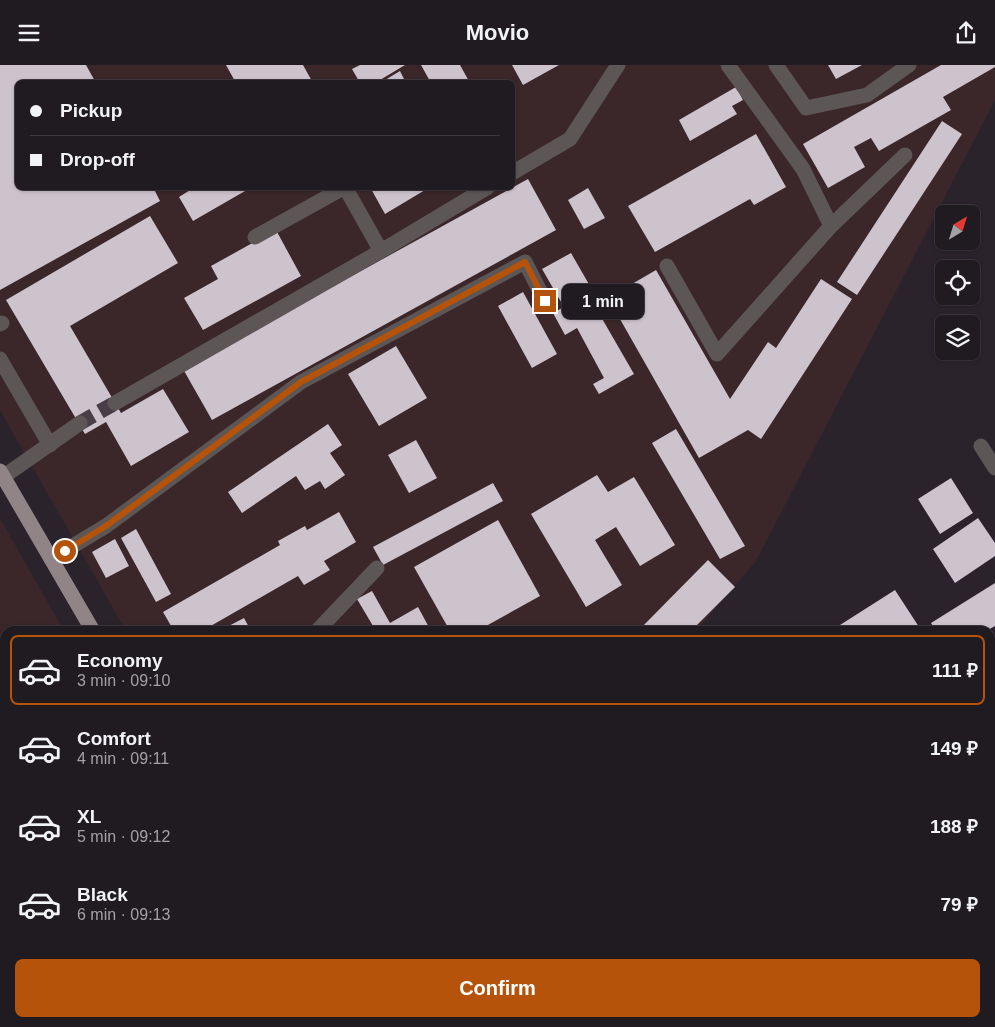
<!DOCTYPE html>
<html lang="en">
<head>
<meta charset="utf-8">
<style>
	:root { --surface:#201a21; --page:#28232a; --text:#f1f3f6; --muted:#a2a1a5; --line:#3d383f; --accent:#b45309 }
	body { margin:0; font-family:Helvetica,sans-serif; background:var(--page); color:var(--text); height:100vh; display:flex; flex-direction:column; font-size:19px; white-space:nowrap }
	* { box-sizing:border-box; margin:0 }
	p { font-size:16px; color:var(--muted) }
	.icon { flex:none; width:28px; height:28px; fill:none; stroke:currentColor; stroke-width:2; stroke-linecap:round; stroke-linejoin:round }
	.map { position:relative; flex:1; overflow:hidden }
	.drawer { position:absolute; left:0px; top:561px; width:995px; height:401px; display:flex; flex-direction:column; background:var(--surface); border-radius:15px 15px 0 0; box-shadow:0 1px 4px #0004,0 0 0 1px var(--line) }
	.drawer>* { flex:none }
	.guide { position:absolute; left:15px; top:15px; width:500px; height:110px; border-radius:8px; box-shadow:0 1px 4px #0004,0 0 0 1px var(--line); display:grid; align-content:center; height:110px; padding:0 15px; background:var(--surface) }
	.needle { width:32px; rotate:38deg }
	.tools { position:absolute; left:935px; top:140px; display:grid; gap:10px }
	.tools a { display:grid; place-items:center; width:45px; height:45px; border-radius:8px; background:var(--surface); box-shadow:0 1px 4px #0004,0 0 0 1px var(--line); font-size:25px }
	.end { position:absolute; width:22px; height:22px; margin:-11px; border:6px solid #b45309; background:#fff; box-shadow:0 0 0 2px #fff }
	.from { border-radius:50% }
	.bubble { position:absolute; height:35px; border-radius:8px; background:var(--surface); box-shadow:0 1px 4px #0004,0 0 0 1px var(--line); font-size:16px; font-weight:600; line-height:35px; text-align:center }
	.guide b { display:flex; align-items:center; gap:18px; height:48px; font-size:19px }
	.guide b+b { border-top:1px solid var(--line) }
	.guide i { width:12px; height:12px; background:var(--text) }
	ul { padding:9px 0 0; list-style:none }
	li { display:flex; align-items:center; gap:15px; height:70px; margin:0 10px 8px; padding:0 5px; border:2px solid transparent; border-radius:8px }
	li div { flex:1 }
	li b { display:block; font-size:19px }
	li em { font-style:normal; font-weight:600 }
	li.selected { border-color:var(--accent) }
	li>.icon { width:45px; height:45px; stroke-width:1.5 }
	.cta { display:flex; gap:10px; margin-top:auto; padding:10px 15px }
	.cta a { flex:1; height:58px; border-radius:8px; background:var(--accent); color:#fff; font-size:20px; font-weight:600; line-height:58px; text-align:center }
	header { display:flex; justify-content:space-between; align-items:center; height:65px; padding:0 15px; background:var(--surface); font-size:22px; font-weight:600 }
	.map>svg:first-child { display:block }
	.industrial { fill:#3b272a; fill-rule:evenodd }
	.green { fill:#315134 }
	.building { fill:#ccc3cd }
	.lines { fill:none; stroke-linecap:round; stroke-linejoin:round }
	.minor-tunnel { stroke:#463f48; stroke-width:15; stroke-dasharray:15 8; stroke-linecap:butt }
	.minor { stroke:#5c5656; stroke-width:15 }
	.major { stroke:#918486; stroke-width:15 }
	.rail { stroke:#bebac0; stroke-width:4; stroke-dasharray:10 5; stroke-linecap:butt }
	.route { stroke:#b45309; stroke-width:6 }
</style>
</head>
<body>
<header><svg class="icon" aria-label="menu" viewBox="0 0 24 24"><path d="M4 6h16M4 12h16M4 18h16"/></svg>Movio<svg class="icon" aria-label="share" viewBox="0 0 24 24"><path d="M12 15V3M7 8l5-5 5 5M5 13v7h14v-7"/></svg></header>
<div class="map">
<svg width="995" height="962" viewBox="0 0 995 962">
	<rect width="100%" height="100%" fill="#2a232c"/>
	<path class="industrial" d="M 0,0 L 995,0 L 995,35 L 756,496 L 696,566 L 126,566 L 0,345 ZM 18,18 L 512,18 L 512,122 L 18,122 Z
		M 0,453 L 64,566 L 5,566 L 5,818 L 0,821 Z
		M 348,958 L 789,958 L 782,962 L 350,962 Z"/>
	<path class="green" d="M 5,815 L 5,892 L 0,884 L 0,819 Z
		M 48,958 L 273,958 L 276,962 L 51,962 Z"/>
	<path class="building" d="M 0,0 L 86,0 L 96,18 L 18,18 L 18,122 L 153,122 L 160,136 L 0,225 Z
		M 226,0 L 303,0 L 313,18 L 236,18 Z
		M 360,0 L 405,0 L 375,18 L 360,18 L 352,4 Z
		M 421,0 L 460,0 L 470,18 L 431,18 Z
		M 512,0 L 559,0 L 523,20 Z
		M 828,0 L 862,0 L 836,14 Z
		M 941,0 L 995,0 L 995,2 L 943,32 L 951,45 L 879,86 L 871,73 L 854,82 L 865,102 L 828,123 L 803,79 Z
		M 400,6 L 406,18 L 380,18 Z
		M 736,22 L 743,35 L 732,41 L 737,49 L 690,76 L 679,55 Z
		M 942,56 L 962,69 L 857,230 L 837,217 Z
		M 756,69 L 786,122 L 754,140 L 750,134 L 655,187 L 628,141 Z
		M 528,114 L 556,165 L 212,355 L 183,304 Z
		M 195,122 L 252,122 L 193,156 L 179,132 Z
		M 370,122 L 430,122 L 385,149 Z
		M 588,123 L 605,153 L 584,164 L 568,135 Z
		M 150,151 L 178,198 L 70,261 L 121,348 L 163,324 L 189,367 L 131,401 L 106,357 L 85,369 L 6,235 Z
		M 276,165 L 301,211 L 203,265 L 184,233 L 218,214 L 211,201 Z
		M 571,188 L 594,228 L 589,231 L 634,309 L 599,329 L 593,319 L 604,313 L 577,263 L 565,270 L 553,248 L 564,242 L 542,204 Z
		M 656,205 L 730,334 L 768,277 L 776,283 L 821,214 L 852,234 L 761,374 L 748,365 L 699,393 L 608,233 Z
		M 523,227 L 557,289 L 532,303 L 498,241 Z
		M 396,281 L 427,333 L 379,361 L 348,309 Z
		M 328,359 L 342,380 L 330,388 L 345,410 L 325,424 L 320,416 L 305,425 L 296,411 L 242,448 L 228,427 Z
		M 676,364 L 745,481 L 720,494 L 652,378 Z
		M 416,375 L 437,413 L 409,428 L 388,390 Z
		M 597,410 L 608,427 L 634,412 L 675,480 L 640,501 L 616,462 L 595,475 L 622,520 L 586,542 L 531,449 Z
		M 951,413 L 973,448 L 940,469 L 918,434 Z
		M 493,418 L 503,436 L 383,500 L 373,482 Z
		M 339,447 L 356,477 L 324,496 L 330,505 L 304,520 L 298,511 L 202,566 L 174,566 L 163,547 L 280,480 L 278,476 L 305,461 L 307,465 Z
		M 978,453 L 995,478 L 995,491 L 955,518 L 933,484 Z
		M 498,455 L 540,531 L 477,566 L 450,566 L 414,502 Z
		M 136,464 L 171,529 L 156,537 L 121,473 Z
		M 115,474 L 129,501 L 106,513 L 92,487 Z
		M 708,495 L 735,522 L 691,566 L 638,566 Z
		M 995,518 L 995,561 L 986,566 L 936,566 L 931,558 Z
		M 895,525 L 921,565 L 918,566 L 844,566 L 840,560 Z
		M 372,526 L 390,558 L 418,542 L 431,566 L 376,566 L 357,534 Z
		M 244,553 L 251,566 L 219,566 Z
		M 5,572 L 5,619 L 0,622 L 0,575 Z
		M 0,634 L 5,635 L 5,712 L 0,703 Z
		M 995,760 L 995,790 L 990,782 L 990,764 Z
		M 995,911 L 995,962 L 994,962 L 990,956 L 990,915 Z
		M 406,958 L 451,958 L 444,962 L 409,962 Z
		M 631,958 L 633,962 L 621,962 Z
		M 952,958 L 965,958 L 968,962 L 945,962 Z"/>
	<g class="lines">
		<path class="minor-tunnel" d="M 80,358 L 115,338"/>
		<path class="minor" d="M 728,0 L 803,104 L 831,161
			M 776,0 L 806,43 L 867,30 L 909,0
			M 512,108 L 570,74 L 618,0
			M 345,122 L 381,186
			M 255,172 L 345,122
			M 667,201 L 717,289 L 831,161 L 905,90
			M 0,259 L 2,258
			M 0,294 L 50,380
			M 115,338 L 381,186 L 488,122
			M 981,381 L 995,403
			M 0,414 L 80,358
			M 51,494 L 106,461 L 301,317 L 525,197 L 545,236
			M 317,566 L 377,503
			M 990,854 L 995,850
			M 434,958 L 437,962
			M 498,962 L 505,958
			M 821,962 L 828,958"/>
		<path class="major" d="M 0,406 L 93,566
			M 315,958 L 317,962"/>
		<path class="rail" d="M 0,930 L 5,938
			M 0,958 L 3,962
			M 16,958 L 19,962"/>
	</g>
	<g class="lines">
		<path class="route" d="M 65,486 L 106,461 L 301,317 L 525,197 L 545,236"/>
	</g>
</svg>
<div class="tools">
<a><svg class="needle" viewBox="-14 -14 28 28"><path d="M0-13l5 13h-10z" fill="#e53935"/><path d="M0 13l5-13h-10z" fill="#a2a1a5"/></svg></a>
<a><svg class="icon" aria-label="locate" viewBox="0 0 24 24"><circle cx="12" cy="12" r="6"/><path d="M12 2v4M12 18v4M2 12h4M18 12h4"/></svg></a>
<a><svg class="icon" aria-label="layers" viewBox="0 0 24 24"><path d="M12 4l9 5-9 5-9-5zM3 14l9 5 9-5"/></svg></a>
</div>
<i class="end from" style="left:65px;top:486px"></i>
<i class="end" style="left:545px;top:236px"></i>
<div class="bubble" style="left:562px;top:219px;width:82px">1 min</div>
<div class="guide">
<b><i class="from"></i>Pickup</b>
<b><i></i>Drop-off</b>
</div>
<section class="drawer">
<ul>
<li class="selected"><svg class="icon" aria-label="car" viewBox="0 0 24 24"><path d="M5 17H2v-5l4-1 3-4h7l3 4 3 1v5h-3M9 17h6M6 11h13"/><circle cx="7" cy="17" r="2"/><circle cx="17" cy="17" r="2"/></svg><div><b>Economy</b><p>3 min · 09:10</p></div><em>111 ₽</em></li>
<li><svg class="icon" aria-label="car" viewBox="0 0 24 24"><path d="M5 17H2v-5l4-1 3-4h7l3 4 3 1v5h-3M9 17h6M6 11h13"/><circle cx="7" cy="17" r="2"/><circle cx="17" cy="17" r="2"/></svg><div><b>Comfort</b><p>4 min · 09:11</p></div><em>149 ₽</em></li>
<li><svg class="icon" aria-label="car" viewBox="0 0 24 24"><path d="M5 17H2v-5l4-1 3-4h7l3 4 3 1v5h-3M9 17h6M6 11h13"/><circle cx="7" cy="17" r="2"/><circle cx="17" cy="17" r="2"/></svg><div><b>XL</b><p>5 min · 09:12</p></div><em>188 ₽</em></li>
<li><svg class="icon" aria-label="car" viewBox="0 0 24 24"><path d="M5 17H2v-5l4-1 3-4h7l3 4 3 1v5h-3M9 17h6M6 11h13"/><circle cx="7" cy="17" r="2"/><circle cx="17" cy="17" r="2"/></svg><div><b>Black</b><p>6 min · 09:13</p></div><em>79 ₽</em></li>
</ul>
<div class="cta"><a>Confirm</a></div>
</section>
</div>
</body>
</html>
